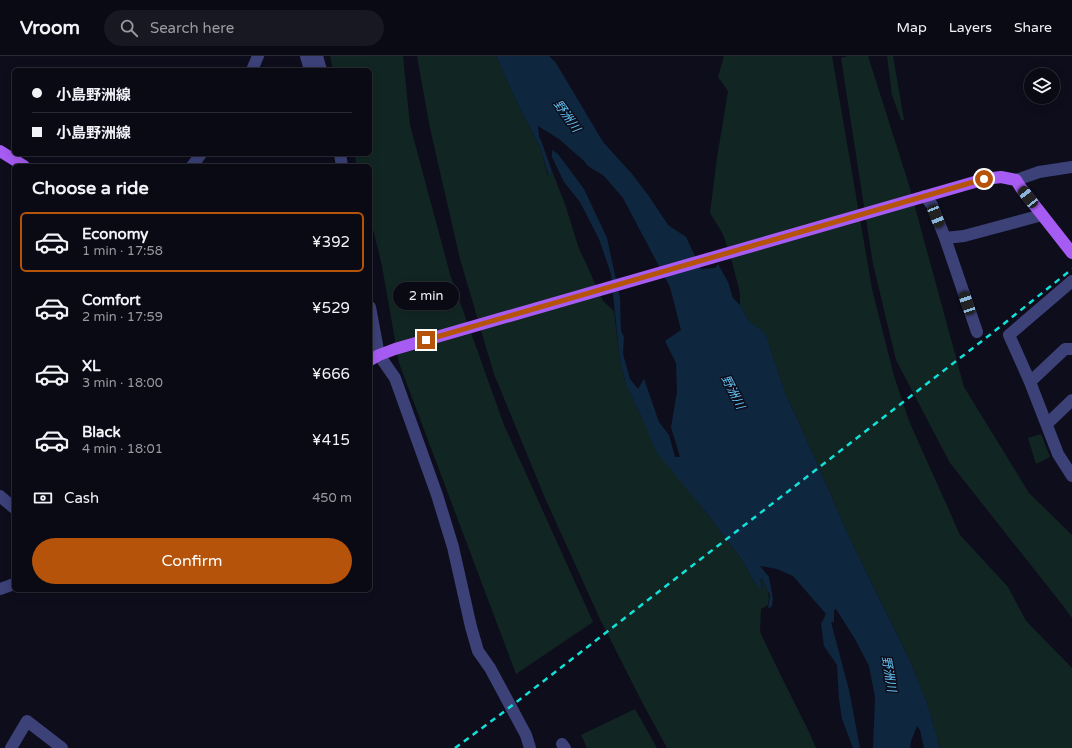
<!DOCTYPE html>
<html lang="en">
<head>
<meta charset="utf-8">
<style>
	:root { --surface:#0a0a15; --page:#181822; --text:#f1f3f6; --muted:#999aa0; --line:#2a2b34; --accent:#b45309 }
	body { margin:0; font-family:"Varela Round","Noto Sans JP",sans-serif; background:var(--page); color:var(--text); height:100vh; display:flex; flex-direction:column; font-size:15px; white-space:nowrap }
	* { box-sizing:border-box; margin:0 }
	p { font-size:13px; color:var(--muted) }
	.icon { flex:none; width:22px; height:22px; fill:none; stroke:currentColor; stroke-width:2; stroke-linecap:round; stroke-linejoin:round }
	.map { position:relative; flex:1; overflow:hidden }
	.side { position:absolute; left:12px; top:108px; width:360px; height:428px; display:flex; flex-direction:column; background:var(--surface); border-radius:6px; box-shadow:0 2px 10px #0003,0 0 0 1px var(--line) }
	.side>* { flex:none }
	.hud { position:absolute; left:12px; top:12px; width:360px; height:88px; border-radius:6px; box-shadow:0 2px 10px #0003,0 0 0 1px var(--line); display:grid; align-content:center; height:88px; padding:0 20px; background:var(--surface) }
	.buttons { position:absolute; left:1024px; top:12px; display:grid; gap:8px }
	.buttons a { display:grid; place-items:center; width:36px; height:36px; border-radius:50%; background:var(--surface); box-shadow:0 2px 10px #0003,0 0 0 1px var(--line); font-size:20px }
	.end { position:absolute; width:18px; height:18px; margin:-9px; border:5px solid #b45309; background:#fff; box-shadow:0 0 0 2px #fff }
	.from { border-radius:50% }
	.bubble { position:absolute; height:28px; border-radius:14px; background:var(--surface); box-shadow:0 2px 10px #0003,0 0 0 1px var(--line); font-size:13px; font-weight:600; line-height:28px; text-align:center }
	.car { position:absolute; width:12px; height:24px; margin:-12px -6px; border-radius:5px; box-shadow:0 0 3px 1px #0007; background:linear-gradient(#222 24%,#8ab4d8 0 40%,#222 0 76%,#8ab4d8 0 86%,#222 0) }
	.hud b { display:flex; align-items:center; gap:14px; height:38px; font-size:15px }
	.hud b+b { border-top:1px solid var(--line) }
	.hud i { width:10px; height:10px; background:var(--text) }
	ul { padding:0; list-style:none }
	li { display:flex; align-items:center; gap:12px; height:60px; margin:0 8px 6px; padding:0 12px; border:2px solid transparent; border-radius:6px }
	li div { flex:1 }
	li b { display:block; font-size:15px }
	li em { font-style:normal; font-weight:600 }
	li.selected { border-color:var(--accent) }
	li>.icon { width:36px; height:36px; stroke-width:1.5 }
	h2 { padding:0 20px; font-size:18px; line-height:48px }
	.pay { display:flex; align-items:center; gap:10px; height:44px; padding:0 20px; font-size:15px }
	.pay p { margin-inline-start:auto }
	.button { display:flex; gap:8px; margin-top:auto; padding:8px 20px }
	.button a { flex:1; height:46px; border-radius:24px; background:var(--accent); color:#fff; font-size:16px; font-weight:600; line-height:46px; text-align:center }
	header { display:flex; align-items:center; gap:24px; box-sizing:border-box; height:56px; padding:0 20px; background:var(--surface); border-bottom:1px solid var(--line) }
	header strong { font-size:19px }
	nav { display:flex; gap:22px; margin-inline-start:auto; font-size:14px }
	.search { width:280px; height:36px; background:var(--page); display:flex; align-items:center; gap:10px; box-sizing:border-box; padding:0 14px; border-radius:22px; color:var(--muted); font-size:15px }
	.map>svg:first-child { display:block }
	.green { fill:#112622 }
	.water { fill:#0f273e }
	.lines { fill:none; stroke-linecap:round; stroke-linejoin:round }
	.minor { stroke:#3c4178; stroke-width:12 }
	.major { stroke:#a65cf2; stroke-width:12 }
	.rail { stroke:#12e1da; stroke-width:2.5; stroke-dasharray:6 5; stroke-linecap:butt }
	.route { stroke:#b45309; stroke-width:5 }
	.labels { text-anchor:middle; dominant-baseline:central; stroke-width:3; stroke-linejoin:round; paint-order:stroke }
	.water-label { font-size:12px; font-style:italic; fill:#63c3f2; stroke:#0e0d1c }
</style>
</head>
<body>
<header>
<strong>Vroom</strong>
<div class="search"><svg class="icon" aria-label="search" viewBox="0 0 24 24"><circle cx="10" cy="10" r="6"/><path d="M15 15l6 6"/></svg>Search here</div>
<nav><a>Map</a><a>Layers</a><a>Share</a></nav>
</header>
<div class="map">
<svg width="1072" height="692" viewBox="0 0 1072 692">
	<rect width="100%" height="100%" fill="#0e0d1c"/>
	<path class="green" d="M 330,0 L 403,0 L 410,69 L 450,218 L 504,369 L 593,566 L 516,618 L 399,307 L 382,210 L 370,161 L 370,110 L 357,110 L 354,98 L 370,98 L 370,14 L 333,14 Z
		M 417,0 L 496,0 L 520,53 L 540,91 L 548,120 L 552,115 L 566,151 L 578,190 L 603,245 L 614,255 L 620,306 L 626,329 L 642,362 L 701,450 L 742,504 L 755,527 L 763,534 L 760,525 L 760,522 C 768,533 770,535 768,549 L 761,553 L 760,576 L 782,622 L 810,678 L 816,692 L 667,692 L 642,646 L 600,563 L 545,442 L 494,318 L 460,203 L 430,72 Z
		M 724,0 L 832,0 L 872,233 L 894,320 L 909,365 L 960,479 L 1008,531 L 1026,565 L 1072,612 L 1072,692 L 939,692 L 937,681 L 927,647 L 911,607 L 851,485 L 806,382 L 785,337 L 765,277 L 749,265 L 740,249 L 740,237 L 732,206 L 723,178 L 710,157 L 717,102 L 728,35 L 718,21 Z
		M 848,0 L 868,0 L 909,129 L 964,331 L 1029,437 L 1072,479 L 1072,562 L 1064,551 L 950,407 L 896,304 L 873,208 L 841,2 Z
		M 887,0 L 893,0 L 904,64 L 901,64 L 892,39 Z
		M 1041,378 L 1050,401 L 1036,408 L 1028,382 Z
		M 635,653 L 657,692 L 587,692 L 581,679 Z"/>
	<path class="water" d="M 496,0 L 549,0 L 556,7 L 603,86 L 632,118 L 648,139 L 668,169 L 686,181 L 701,213 L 715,212 L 718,208 L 728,226 L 733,242 L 740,249 L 749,265 L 765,277 L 785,337 L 806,382 L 851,485 L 911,607 L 927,647 L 937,681 L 939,692 L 924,692 L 920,674 L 917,670 L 911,685 L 910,692 L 873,692 L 875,641 L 869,610 L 855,583 L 836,553 L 834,554 L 834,566 L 831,566 L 849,634 L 860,692 L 853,692 L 842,663 L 839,643 L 837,609 L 824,590 L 821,568 L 826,558 L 793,520 L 777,513 L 760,510 L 769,521 L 773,543 L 772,550 L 768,553 L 770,539 L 765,529 L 761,522 L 760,525 L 763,536 L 755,527 L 742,504 L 701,450 L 657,397 L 642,362 L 626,329 L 620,306 L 611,218 L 599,183 L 580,146 L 564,126 L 552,101 L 552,94 L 558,98 L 584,133 L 607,182 L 620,242 L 621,275 L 624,281 L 623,298 L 630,323 L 638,333 L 644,323 L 659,366 L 669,379 L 675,401 L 680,401 L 671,371 L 677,336 L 676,307 L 665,285 L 681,274 L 670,231 L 623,142 L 604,120 L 588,110 L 584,105 L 559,83 L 538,70 L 539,80 L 543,90 L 552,115 L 549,121 L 540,91 L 520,53 Z"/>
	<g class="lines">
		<path class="minor" d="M 306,0 L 310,14
			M 317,0 L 321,14
			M 252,14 L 258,0
			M 340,98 L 342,110
			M 192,110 L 201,98
			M 1016,124 L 1039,116 L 1072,111
			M 925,140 L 932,149 L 945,182 L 977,276
			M 945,182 L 964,180 L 1042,159
			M 1072,225 L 1009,279 L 1030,326 L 1058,398 L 1072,420
			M 370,251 L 379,299 L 395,322 L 437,439 L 453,491 L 471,571 L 478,595 L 490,612 L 526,679 L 530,692
			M 1030,326 L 1065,293 L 1072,293
			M 1047,368 L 1072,344
			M 0,440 L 14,452
			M 0,533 L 14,528
			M 562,688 L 565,692
			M 11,692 L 27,665 L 62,692"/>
		<path class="major" d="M 0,95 L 24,110
			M 370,304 L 379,299 L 395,293 L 985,123 L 1001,121 L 1016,124 L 1021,132 L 1072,197"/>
		<path class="rail" d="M 455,692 L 501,658 L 991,278 L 1072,213"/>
	</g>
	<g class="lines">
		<path class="route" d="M 426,284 L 984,123"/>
	</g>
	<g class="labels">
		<g class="water-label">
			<text transform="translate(567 60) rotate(54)">野洲川</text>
			<text transform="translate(733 336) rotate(63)">野洲川</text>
			<text transform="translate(889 618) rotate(80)">野洲川</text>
		</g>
	</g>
</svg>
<div class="buttons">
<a><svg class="icon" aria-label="layers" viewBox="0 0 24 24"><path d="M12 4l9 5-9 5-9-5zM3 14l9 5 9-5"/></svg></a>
</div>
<i class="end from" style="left:984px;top:123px"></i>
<i class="end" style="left:426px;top:284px"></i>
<div class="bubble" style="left:393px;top:226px;width:66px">2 min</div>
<i class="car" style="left:1028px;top:141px;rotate:322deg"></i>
<i class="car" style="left:936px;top:160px;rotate:158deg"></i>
<i class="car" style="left:967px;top:247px;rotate:341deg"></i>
<div class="hud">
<b><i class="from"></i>小島野洲線</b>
<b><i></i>小島野洲線</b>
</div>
<section class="side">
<h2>Choose a ride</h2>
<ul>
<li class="selected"><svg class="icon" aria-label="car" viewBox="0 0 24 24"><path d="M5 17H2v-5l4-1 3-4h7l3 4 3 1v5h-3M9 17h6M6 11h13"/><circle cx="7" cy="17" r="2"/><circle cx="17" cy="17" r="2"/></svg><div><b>Economy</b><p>1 min · 17:58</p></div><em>¥392</em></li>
<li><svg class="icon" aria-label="car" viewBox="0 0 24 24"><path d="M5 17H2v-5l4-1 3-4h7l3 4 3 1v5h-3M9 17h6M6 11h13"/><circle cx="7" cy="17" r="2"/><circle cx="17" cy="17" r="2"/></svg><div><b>Comfort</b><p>2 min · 17:59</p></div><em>¥529</em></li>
<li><svg class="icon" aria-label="car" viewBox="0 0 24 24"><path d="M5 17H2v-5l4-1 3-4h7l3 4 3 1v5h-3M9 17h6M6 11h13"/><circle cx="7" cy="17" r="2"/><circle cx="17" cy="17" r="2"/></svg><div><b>XL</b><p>3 min · 18:00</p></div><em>¥666</em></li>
<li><svg class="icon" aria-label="car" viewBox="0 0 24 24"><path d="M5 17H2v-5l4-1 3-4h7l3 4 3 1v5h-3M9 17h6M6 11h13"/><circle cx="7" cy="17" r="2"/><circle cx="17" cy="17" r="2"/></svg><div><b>Black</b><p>4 min · 18:01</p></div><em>¥415</em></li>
</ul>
<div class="pay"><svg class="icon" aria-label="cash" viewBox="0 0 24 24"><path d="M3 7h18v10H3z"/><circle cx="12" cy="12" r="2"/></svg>Cash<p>450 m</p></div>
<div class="button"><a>Confirm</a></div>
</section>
</div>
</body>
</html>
